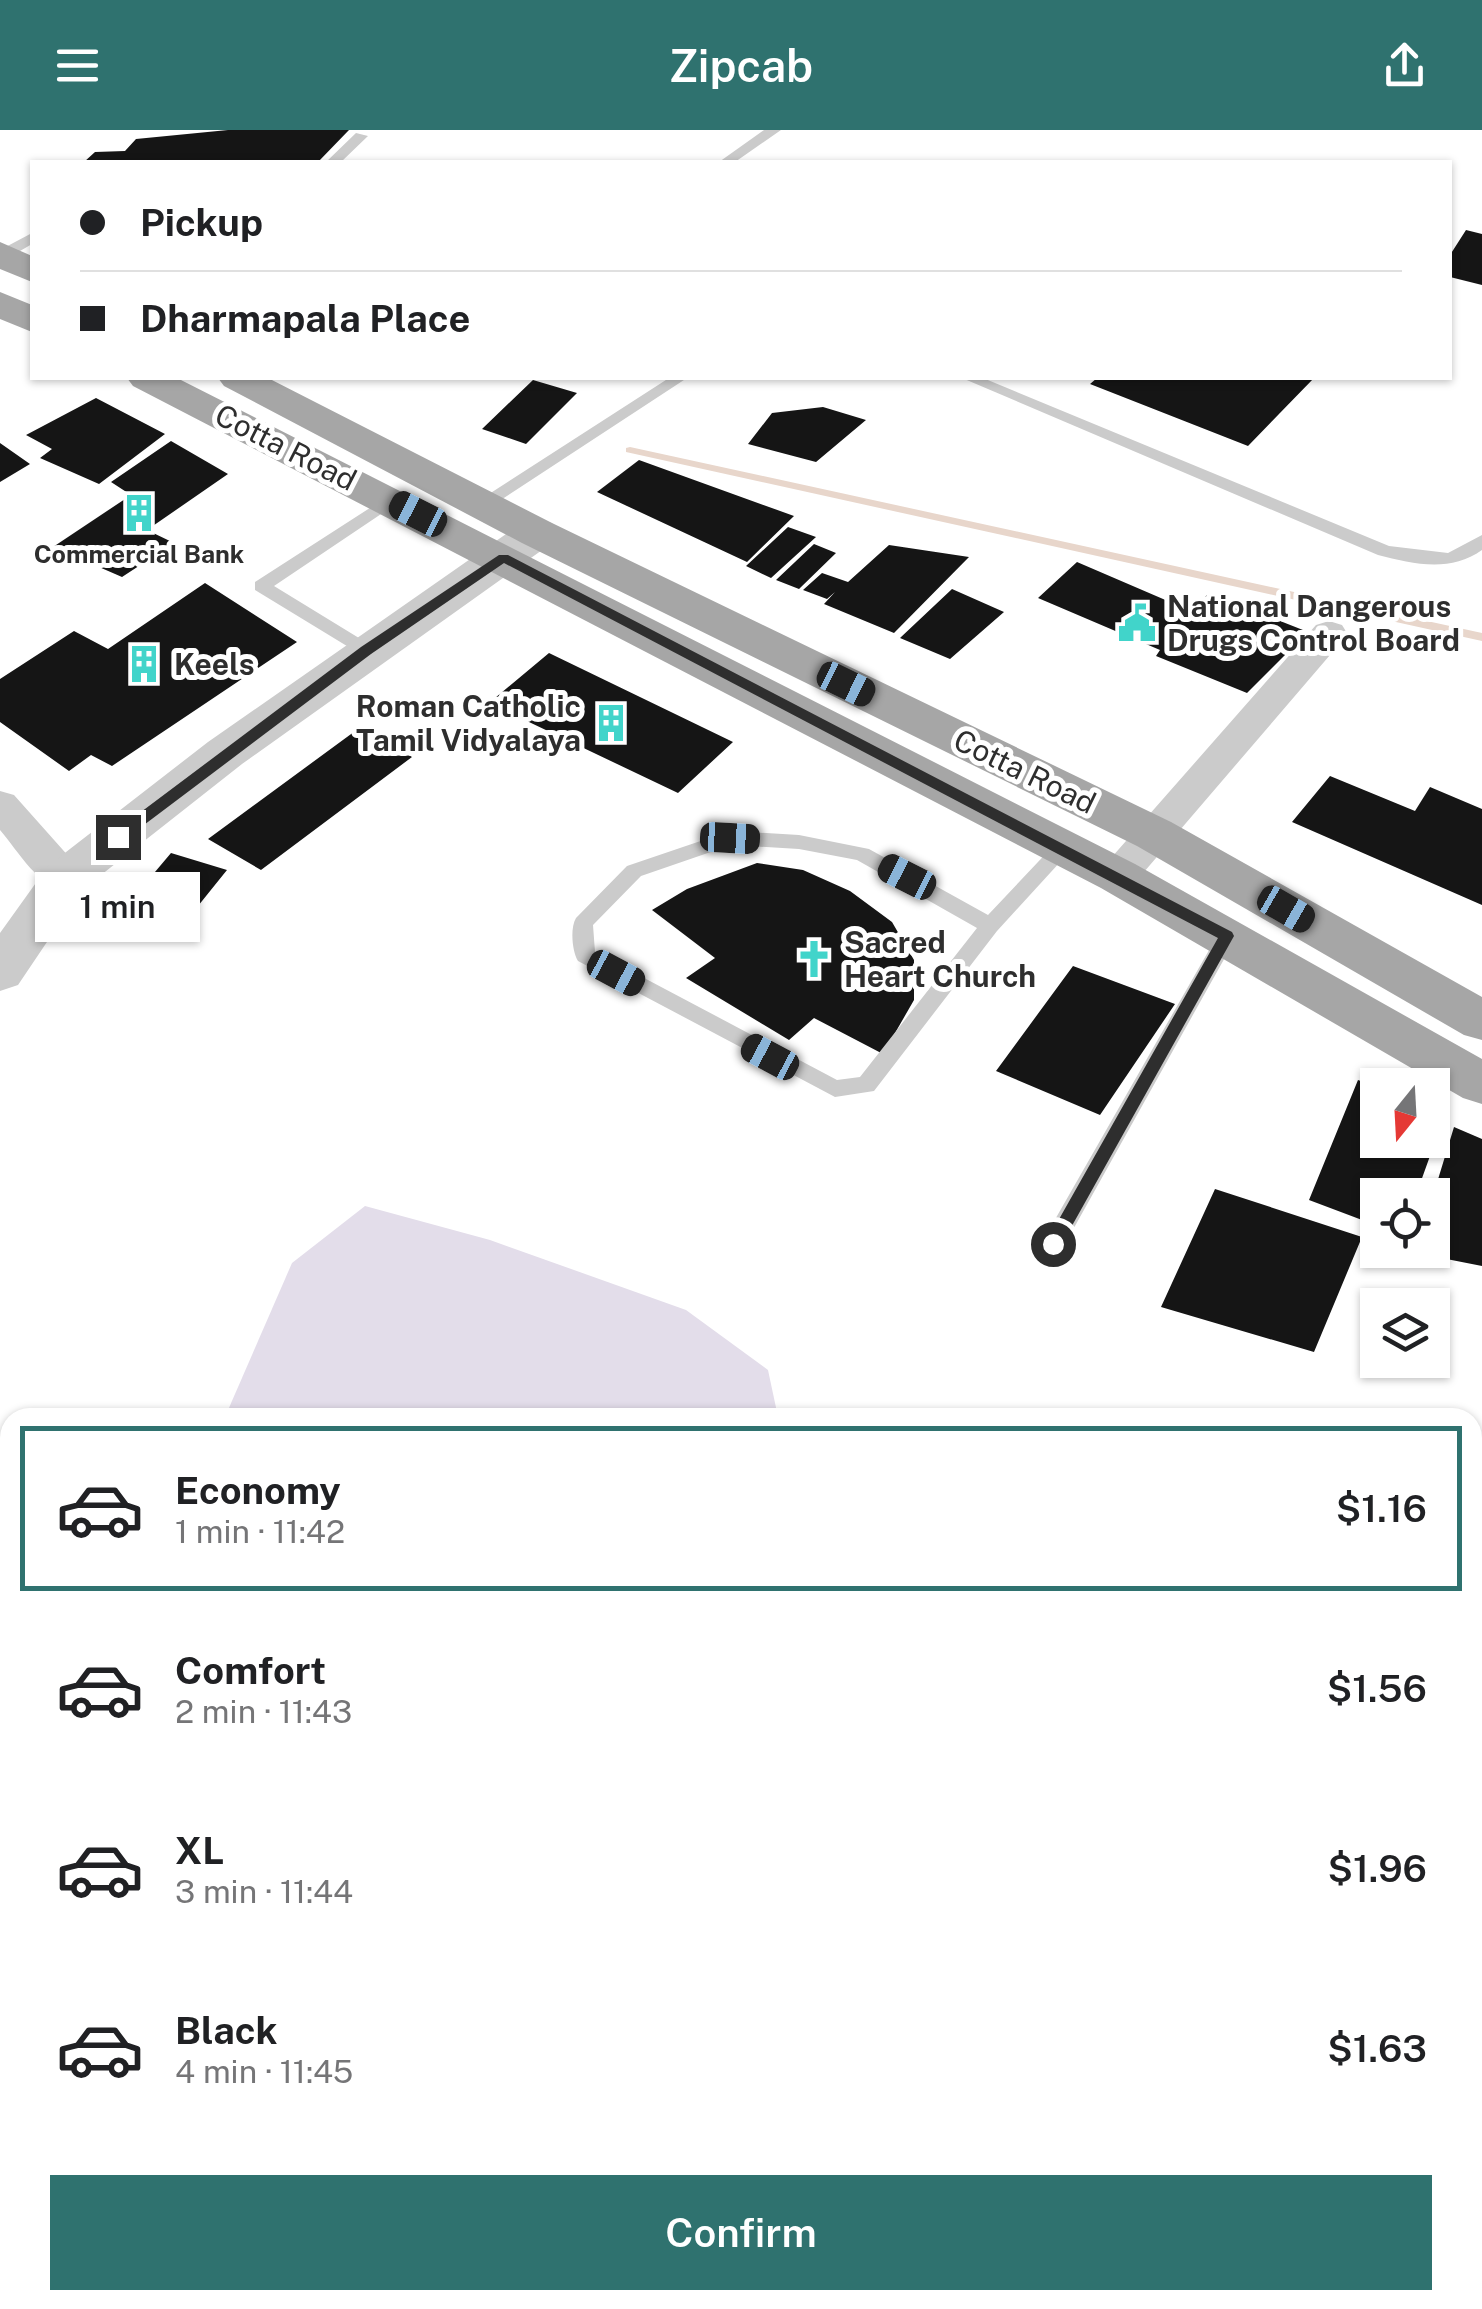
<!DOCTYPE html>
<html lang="en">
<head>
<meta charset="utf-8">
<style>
	:root { --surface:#fff; --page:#f6f6f6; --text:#202124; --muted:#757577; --line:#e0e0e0; --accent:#2f726f }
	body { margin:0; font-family:"Public Sans",sans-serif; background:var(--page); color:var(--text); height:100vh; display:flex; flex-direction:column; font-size:38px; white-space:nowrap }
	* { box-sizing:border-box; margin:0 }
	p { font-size:32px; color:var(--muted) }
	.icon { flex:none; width:55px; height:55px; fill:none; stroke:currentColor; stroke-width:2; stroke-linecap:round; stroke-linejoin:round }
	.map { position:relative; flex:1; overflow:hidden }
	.drawer { position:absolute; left:0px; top:1278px; width:1482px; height:902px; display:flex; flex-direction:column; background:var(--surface); border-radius:30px 30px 0 0; box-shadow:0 2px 8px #0004 }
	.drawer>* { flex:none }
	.banner { position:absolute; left:30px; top:30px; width:1422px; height:220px; border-radius:0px; box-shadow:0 2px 8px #0004; display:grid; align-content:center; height:220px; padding:0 50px; background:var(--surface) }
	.needle { width:65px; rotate:198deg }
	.fabs { position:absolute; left:1360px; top:938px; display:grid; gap:20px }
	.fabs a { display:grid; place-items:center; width:90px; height:90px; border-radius:0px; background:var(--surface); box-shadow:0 2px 8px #0004; font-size:50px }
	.end { position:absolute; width:45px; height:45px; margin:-22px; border:12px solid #2e2e2e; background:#fff; box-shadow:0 0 0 5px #fff }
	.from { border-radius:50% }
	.bubble { position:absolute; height:70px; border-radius:0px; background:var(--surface); box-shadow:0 2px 8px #0004; font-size:32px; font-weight:600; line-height:70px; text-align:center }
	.car { position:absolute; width:30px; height:60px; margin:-30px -15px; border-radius:12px; box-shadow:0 0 8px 2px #0007; background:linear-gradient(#222 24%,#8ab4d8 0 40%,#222 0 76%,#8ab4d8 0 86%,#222 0) }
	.banner b { display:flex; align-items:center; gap:35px; height:95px; font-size:38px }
	.banner b+b { border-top:2px solid var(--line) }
	.banner i { width:25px; height:25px; background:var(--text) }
	ul { padding:18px 0 0; list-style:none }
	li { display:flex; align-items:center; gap:30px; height:165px; margin:0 20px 15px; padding:0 30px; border:5px solid transparent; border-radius:0px }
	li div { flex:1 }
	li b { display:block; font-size:38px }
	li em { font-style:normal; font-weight:600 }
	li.active { border-color:var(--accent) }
	li>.icon { width:90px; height:90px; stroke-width:1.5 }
	.action { display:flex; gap:20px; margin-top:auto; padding:20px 50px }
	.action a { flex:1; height:115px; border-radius:0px; background:var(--accent); color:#fff; font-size:40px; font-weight:600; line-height:115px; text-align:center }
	header { display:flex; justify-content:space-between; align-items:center; height:130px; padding:0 50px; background:var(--accent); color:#fff; font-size:45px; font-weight:600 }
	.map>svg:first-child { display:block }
	.green { fill:#e3ddea }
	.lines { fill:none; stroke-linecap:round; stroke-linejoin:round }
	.stream { fill:#e8d6cb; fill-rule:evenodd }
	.building { fill:#151515 }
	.service { fill:#cbcbcb; fill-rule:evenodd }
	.minor { fill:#cbcbcb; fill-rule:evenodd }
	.tertiary { fill:#cbcbcb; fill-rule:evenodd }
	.primary { fill:#a6a6a6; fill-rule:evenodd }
	.route { fill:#2e2e2e }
	.labels { text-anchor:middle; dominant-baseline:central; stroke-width:10; stroke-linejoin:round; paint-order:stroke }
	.far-poi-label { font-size:25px; font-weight:bold; fill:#2e2e2e; stroke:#fff }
	.street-label { font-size:30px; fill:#2e2e2e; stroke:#fff }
	.poi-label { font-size:30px; font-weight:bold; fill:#2e2e2e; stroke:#fff; text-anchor:start }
</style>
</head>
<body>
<header><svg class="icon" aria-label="menu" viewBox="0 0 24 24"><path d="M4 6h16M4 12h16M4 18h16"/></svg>Zipcab<svg class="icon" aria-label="share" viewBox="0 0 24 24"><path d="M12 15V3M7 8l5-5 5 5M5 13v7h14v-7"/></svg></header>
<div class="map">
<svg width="1482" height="2179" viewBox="0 0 1482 2179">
	<rect width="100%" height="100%" fill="#fff"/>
	<path class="green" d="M 365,1076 L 490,1110 L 686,1180 L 768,1240 L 778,1287 L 225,1287 L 292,1133 Z"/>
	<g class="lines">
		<path class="stream" d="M 630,317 L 1482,503 L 1482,511 L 626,322 L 626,318 Z"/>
	</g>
	<path class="building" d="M 228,0 L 349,0 L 318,32 L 84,32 L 95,22 L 125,21 L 136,9 Z
		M 1466,100 L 1482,104 L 1482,155 L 1450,147 L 1450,125 Z
		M 1097,248 L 1314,248 L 1248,316 L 1090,254 Z
		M 533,250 L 577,263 L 526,314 L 482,299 Z
		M 96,268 L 165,304 L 99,354 L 40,328 L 52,319 L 26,305 Z
		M 823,277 L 866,290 L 816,332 L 748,314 L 772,283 Z
		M 171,311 L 228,344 L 147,400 L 174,413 L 122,447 L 53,417 L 131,365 L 111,352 Z
		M 0,313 L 30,334 L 0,352 Z
		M 639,330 L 794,386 L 747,432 L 597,362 Z
		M 788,397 L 816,407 L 771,448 L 746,436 Z
		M 814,414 L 836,423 L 799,459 L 776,450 Z
		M 889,415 L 969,427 L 894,503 L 824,474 L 835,462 L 827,469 L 803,460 L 822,443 L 848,452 Z
		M 1077,432 L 1191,481 L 1209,463 L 1308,502 L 1247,563 L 1156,526 L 1160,520 L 1038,468 Z
		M 205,453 L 297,512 L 112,636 L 91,625 L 69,641 L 0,592 L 0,549 L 74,501 L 108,519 Z
		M 952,459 L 1004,482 L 950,529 L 900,508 Z
		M 549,523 L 733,612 L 678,663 L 489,573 Z
		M 362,596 L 412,627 L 261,740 L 208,709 Z
		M 1330,646 L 1415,681 L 1430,657 L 1482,679 L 1482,775 L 1292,692 Z
		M 171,723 L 227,740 L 173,807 L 117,787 Z
		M 757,733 L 803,740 L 850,761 L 892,792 L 914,830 L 914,870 L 883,924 L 814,888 L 789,910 L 686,848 L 715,828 L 652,780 L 687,759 Z
		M 1073,836 L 1175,874 L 1100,985 L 996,941 Z
		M 1358,950 L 1378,957 L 1378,1010 L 1435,1012 L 1416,1065 L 1378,1065 L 1378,1096 L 1309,1070 Z
		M 1454,997 L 1482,1009 L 1482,1136 L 1411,1122 L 1432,1120 L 1432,1069 Z
		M 1215,1059 L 1362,1107 L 1314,1222 L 1161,1177 Z"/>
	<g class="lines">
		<path class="service" d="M 764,0 L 781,0 L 735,32 L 719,32 Z
			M 356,3 L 368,6 L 341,32 L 326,32 Z
			M 32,103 L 32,114 L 8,128 L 0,129 L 0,120 Z
			M 669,248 L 687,248 L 487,379 L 475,379 L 472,375 Z
			M 962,248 L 983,248 L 1389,416 L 1448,423 L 1482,405 L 1482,420 C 1450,443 1413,434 1378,425 Z
			M 390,365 L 399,370 L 396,374 L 274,456 L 372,516 L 372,524 L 360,524 L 255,460 L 255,452 Z
			M 730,701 L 799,705 L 869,719 L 988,785 L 1055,714 L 1062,712 L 1072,719 L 997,801 L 874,961 L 835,967 L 578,831 C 572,821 570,798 576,788 L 627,736 ZM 731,715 L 799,719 L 857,730 L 977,798 L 860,947 L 837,950 L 595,822 L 593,795 L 641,746 Z
			M 1227,798 L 1237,806 L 1061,1121 L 1045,1121 L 1042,1114 L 1045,1107 L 1220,801 Z"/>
		<path class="minor" d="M 1329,491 L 1342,495 L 1347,503 L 1342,511 L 1132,756 L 1118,760 L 1104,756 L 1098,746 L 1104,736 L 1316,495 Z
			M 0,661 L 14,665 L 79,738 L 85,748 L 79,758 C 44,769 21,724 0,700 Z
			M 0,1510 L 10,1511 L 10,1559 L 0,1558 Z
			M 1472,1706 L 1482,1708 L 1482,1762 L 1472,1760 Z"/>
		<path class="tertiary" d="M 537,390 L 552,393 L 558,403 L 552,413 L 242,634 L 82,760 L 18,855 L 0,861 L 0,803 L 48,736 L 208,612 L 522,393 Z"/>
		<path class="primary" d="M 0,112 L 32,126 L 32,152 L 0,139 Z
			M 0,162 L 32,175 L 32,202 L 0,189 Z
			M 127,248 L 177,248 L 1135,734 L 1482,929 L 1482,974 L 1463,968 L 1101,758 L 133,256 Z
			M 218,248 L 268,248 L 552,393 L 1171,692 L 1482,867 L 1482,910 L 1464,905 L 1137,716 L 522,413 L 224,256 Z"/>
	</g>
	<path class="route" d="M 499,425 L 508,425 L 1232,802 L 1234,806 L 1059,1119 L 1047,1119 L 1045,1114 L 1218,808 L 504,433 L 371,524 L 124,710 L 113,710 L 113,703 L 361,517 Z"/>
	<defs>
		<g id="building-bare" transform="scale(3)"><path d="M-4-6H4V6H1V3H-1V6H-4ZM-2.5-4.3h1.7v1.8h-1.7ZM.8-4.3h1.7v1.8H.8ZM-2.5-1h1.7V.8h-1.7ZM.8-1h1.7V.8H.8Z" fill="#41d4ca" stroke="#fff" stroke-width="2.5" paint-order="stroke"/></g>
		<g id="civic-bare" transform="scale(3)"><path d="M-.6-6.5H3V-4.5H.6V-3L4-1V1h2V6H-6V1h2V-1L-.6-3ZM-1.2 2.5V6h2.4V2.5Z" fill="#41d4ca" stroke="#fff" stroke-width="2.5" paint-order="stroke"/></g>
		<g id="church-bare" transform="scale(3)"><path d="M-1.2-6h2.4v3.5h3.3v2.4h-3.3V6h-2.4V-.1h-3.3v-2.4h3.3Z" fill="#41d4ca" stroke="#fff" stroke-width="2.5" paint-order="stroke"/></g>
	</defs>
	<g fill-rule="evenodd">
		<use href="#building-bare" x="139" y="383"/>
		<use href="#civic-bare" x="1137" y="493"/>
		<use href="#building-bare" x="144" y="534"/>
		<use href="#building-bare" x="611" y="593"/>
		<use href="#church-bare" x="814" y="829"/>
	</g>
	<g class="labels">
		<g class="far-poi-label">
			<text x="139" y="424">Commercial Bank</text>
		</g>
		<g class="street-label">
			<text transform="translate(286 317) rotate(27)">Cotta Road</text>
			<text transform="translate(1025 641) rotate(26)">Cotta Road</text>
		</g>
		<g class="poi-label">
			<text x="1167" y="476">National Dangerous<tspan x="1167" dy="34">Drugs Control Board</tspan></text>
			<text x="174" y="534">Keels</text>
			<text x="581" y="576" text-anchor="end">Roman Catholic<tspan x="581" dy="34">Tamil Vidyalaya</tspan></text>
			<text x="844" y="812">Sacred<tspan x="844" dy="34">Heart Church</tspan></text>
		</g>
	</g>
</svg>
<div class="fabs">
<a><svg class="needle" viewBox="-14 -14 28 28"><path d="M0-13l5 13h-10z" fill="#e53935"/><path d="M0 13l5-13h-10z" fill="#757577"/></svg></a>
<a><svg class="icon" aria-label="locate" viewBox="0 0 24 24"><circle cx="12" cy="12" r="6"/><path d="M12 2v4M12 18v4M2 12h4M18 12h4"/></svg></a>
<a><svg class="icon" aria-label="layers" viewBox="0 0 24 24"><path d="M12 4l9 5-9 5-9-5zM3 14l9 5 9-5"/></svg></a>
</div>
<i class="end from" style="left:1053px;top:1114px"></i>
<i class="end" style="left:118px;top:707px"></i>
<div class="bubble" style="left:35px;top:742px;width:165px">1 min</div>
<i class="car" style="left:418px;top:384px;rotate:297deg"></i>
<i class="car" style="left:846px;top:554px;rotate:116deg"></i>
<i class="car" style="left:730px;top:708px;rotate:93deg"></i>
<i class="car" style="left:907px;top:747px;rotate:297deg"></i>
<i class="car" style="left:1286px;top:779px;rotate:120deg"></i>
<i class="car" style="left:616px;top:843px;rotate:118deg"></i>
<i class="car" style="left:770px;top:927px;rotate:298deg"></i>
<div class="banner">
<b><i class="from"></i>Pickup</b>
<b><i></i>Dharmapala Place</b>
</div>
<section class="drawer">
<ul>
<li class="active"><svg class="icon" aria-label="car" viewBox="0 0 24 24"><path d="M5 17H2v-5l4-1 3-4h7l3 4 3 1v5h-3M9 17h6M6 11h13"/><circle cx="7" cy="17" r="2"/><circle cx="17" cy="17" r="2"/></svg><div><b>Economy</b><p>1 min · 11:42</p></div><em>$1.16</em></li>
<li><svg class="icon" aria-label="car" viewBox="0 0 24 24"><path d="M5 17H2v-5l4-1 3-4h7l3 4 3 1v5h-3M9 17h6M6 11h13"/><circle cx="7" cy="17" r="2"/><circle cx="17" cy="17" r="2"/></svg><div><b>Comfort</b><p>2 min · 11:43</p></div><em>$1.56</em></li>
<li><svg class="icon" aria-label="car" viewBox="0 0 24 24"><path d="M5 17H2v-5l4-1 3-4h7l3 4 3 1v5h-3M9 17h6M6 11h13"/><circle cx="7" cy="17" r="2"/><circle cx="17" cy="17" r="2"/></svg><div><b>XL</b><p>3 min · 11:44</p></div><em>$1.96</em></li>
<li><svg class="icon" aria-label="car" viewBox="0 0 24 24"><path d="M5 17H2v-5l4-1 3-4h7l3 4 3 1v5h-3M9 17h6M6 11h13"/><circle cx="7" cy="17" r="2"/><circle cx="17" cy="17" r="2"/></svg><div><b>Black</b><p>4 min · 11:45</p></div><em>$1.63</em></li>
</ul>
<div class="action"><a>Confirm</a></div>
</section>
</div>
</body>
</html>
